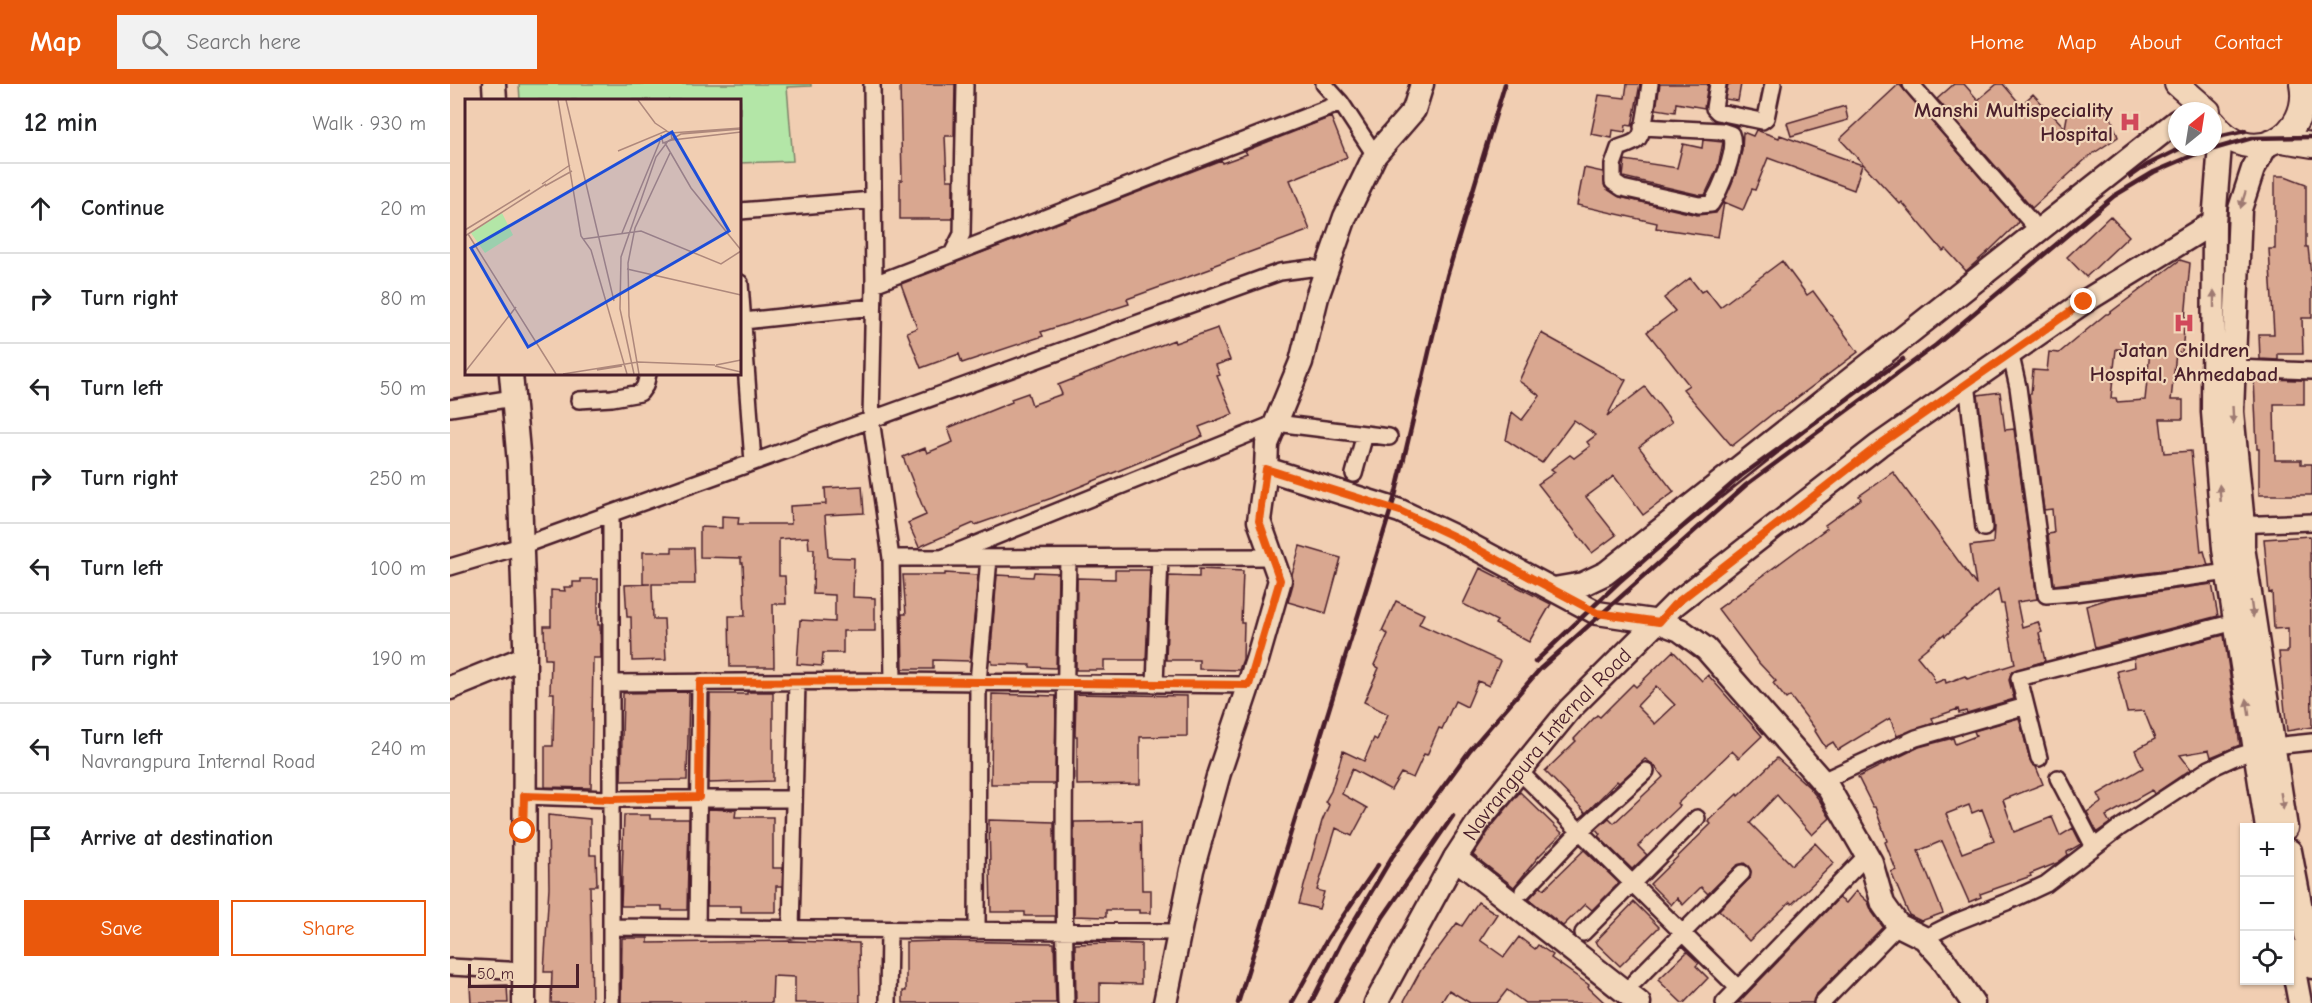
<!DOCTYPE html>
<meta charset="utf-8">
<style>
:root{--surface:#fff;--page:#f2f2f2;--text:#202124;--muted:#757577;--line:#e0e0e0;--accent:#ea580c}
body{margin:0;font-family:"Comic Neue",sans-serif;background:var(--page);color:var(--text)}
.controls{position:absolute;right:18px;bottom:18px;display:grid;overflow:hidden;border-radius:0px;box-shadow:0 2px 4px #0004}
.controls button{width:54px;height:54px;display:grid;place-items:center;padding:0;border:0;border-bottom:2px solid var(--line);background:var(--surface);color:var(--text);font:30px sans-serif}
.compass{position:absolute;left:1718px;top:18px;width:54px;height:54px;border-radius:50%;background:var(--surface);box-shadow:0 2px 4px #0004;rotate:30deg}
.scale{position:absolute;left:18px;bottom:15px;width:111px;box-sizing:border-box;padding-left:6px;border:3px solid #4a1f2b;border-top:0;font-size:16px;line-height:21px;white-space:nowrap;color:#4a1f2b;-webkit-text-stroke:4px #f2d6b9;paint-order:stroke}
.stop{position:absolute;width:18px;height:18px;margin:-14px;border:4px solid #ea580c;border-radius:50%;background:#fff}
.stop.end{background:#ea580c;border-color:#fff;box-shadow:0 2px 6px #0008}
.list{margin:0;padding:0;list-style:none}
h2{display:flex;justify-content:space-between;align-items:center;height:78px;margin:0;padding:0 24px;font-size:26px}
h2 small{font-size:20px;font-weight:400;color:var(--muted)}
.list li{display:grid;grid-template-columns:39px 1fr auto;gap:18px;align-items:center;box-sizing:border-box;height:90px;padding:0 24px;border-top:2px solid var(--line)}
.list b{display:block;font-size:22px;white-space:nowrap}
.list p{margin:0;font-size:20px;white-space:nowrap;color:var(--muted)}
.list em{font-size:20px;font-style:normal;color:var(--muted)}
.actions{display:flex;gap:12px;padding:18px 24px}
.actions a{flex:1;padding:14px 0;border:2px solid var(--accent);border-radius:0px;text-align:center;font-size:21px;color:var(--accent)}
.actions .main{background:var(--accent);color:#fff}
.icon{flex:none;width:33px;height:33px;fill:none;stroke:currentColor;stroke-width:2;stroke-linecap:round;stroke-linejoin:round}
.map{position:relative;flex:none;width:1862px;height:919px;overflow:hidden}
header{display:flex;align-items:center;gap:36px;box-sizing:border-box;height:84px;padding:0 30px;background:var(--accent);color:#fff}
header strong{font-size:28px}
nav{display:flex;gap:33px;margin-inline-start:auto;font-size:21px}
.search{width:420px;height:54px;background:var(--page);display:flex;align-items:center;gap:15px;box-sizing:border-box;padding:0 21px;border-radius:0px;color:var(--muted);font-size:22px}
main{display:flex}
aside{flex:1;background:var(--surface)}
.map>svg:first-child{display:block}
.green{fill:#b3e6a7;stroke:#7e8269;stroke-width:1.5}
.building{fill:#d9a790;stroke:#4a1f2b;stroke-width:1.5;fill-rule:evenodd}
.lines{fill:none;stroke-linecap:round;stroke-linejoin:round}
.street-casing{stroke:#4a1f2b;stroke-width:20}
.secondary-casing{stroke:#4a1f2b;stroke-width:27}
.primary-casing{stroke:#4a1f2b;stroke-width:28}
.street{stroke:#f2d6b9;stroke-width:15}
.secondary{stroke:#f2d6b9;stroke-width:22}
.primary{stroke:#f2d6b9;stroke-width:24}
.rail{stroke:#4a1f2b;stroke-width:4.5}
.oneway{fill:#9e7a72}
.route{stroke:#ea580c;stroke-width:8}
.labels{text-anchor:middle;stroke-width:4.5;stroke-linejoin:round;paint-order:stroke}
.poi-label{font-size:21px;font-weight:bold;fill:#4a1f2b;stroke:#f2d6b9;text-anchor:end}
.street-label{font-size:21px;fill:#4a1f2b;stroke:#f2d6b9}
.inset-road{fill:none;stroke:#ae887c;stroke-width:1.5}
.view{fill:#1d4ed8;fill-opacity:0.15;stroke:#1d4ed8;stroke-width:3}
.inset-edge{fill:none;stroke:#4a1f2b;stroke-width:3}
</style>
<header>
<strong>Map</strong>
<div class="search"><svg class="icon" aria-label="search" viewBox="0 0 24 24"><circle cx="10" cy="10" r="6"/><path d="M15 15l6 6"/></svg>Search here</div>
<nav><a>Home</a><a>Map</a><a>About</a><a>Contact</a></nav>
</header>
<main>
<aside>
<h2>12 min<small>Walk · 930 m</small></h2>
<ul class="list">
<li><svg class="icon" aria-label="ahead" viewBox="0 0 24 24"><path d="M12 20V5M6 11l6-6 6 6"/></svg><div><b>Continue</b></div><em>20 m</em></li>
<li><svg class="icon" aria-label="right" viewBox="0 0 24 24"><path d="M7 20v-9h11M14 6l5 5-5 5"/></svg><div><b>Turn right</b></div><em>80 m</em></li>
<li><svg class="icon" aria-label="left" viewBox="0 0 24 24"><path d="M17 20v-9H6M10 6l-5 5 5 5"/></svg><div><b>Turn left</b></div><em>50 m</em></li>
<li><svg class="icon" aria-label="right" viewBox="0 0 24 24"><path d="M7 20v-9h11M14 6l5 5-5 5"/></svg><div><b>Turn right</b></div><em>250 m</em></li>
<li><svg class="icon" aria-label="left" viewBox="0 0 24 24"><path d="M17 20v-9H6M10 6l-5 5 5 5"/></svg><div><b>Turn left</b></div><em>100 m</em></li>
<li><svg class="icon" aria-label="right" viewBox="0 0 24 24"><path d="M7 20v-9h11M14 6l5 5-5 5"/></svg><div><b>Turn right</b></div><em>190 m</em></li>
<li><svg class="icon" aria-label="left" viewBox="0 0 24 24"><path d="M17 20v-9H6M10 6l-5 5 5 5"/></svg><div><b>Turn left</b><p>Navrangpura Internal Road</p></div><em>240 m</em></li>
<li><svg class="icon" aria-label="arrive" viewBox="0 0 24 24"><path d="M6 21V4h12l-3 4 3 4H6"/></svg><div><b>Arrive at destination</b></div></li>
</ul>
<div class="actions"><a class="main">Save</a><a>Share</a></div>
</aside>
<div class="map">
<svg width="1862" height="919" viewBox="0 0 1862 919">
<rect width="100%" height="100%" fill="#f1ceb2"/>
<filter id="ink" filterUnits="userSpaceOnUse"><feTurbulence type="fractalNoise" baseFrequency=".0167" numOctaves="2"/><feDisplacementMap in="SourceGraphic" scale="12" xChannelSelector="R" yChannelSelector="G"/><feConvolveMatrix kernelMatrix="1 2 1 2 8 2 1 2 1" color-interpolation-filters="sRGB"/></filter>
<g filter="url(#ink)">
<path class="green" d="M69,0h292v2l-24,1 6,74 -53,2v-63h-220z"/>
<path class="building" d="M450,0h55l-1,52h-9l2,44h6v39h-53v-39h2z
M1177,0h13l-8,42 -6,-1 -1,7 -12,-2 -1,8 -21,-4 8,-39 26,3z
M1210,0h48l-4,24 -28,-5 -1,9 -19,-3z
M1278,0h13l-3,17 -13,-2z
M1449,0l119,137 -1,3 -26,25 -25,22 -20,-22 -3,2 -41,-49 -2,2 -60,-65z
M1504,0h10l14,16 19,-16h6l18,21 12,-11 32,34 4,-22 40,6 9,25 -30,20 -56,51 -95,-109z
M1395,22l3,14 -57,16 -4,-13z
M881,33l16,40 -57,23 20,50 -98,36 1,2 -86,31 2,5 -88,28 2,4 -81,27 -3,-9 -38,14 -14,-36 10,-4 -16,-44 320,-124 1,3 25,-9 -2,-3z
M1306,46l23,8 1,-3 82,30 -8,25 -86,-32 -13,32 -3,-1 -9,21 -19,-8 -6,35 -62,-9 1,-5 -80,-18 7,-37 19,4 2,15 15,10 77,18 19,-2 7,-11 13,-29 6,-22 1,-19 10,4z
M1253,56l20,2 -5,25 -13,28h-5l-77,-18 2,-17 52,8 6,-24 19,4z
M1825,92h10l21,8v63h2l4,37v34h-10l1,36h-25v6l-18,-1 -1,-25h15l-5,-85h6z
M1660,132l19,20 -43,41 -19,-20z
M1730,176l10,3 -8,90h-6l-5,47h12v19h-23l4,34 27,-2 10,101 3,-1 4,14 -154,20 -6,-51 6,-1 -2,-24 -8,1 -15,-116h2l2,-24 14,1 2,-19 10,1 47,-39h2zM1666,265l34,2 -5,49 -28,2 -1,-4h-5z
M1332,177l25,34 6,-4 45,61 -80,60 -2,-1 -44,35 -49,-57 6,-4 -42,-53 28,-21 -11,-13 26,-20 11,14 5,-3 14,18z
M768,244l12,32 -14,5 4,10 -3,1 16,38 -34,13 4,9 -151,62 -77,27 -1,-2 -55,24 -11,-24 18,-8 -23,-58 22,-9 2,5 26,-11 -5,-14 64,-26 -1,-3 17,-6 4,12 30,-11 -4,-9 116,-45 1,3z
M1091,249l85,47 -19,36 38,-29 27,35 -33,25 35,45 -31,23 -29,-39 -28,21 30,38 -24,18 -54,-69 17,-12 -4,-3 19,-14 4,3 16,-12 -3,-4 9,-7 -22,-15 -32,43 -36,-23 6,-28 10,8 18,-24 -21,-15z
M1804,295l50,1v24h-30l1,56h26v4h11v31h-53v-46h-2z
M1550,308l5,38 9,-1 23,170 -20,3 5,25 16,-5 4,10 -3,1 6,28 -33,10 -3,9 5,19 -47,14 -1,-2 -7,2 -1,-4 -26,9 2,5 -37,13 -7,-18 -52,32 -5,-8 -8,5 -10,-16 1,-1 -26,-34 -4,3 -13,-16 3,-2 -17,-18 -41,-54 109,-81 -2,-3 36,-26 -2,-3 34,-24 83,113 -6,-39 23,-3 1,-16 -16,-132zM1548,505l3,15h3l11,60 -48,15 -2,-3 -19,7 -1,-4 -10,4 -3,-9 -15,-18 27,-22 1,2z
M412,402l2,27 -39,2 3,42 26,1 -1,39 22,1v33h-32v22h-20l-1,13 -25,-2 3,-44 35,2v-27l-22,-1 1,-45h-5l-1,-12 -29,2v37h6l1,28h-13l1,63h-44l-1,-51h16l-2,-53h-2v-5l-41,-1v-30l22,1v-12l17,1 -1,7h53l-1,-18 36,-2 -1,-16z
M1860,452l2,191 -25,4 -8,-79h9v-24l-14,1 -2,-37 -3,1 -5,-54z
M850,462l41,12 -15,55 -38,-11 5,-18 -1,-10z
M222,464h22l1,36h-43l1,35h11l2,41 -34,1 -1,-44h-4l-2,-32 25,-1h-7v-32h29z
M1030,484l71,36 -22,38 -34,-18 2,-3 -34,-17z
M749,485l44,2 -2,52h3l-1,36 -4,11 -40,-1v-9h-33l3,-84 30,1z
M665,486h35l-4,90h-42v10h-28l1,-92 38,1z
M584,488l24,1 -2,95 -26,-1v-2l-38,-1v-3h-2l7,-86 36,2z
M495,489l33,2 -8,86 -37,-1v9h-30l-1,-55h4l-3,-39h42z
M131,495h17v46h2l1,33h-8l-2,130 -46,-1v-41h8l1,-53h-4l1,-34h-6l-1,-33h7v-36l14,1 -1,-4h9v-5h8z
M1762,500l6,32 -123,32 -9,-42 25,-8z
M946,517l28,13 -5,10 81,37 -11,25 -11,-5 -11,26 -12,-6 -13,28 -3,-1 -12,27 -3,-1 -11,24 -12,-5 -10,17 -39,-21 -10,25 25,14 -15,28 -16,-8 -19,62 7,2 -5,17 -20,-5 23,-83 7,-16 -4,-3 6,-11 12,-40 21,10 10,-23 3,2 11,-26 -24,-12 15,-34 -5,-3 14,-31 -6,-3z
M1774,551l16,110 -29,12 -2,-7 -29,5 11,14 -37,25 -2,-4 -46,26 4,7 -13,9 -10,-20 15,-10 -4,-8 45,-26 -8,-18 20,-11 -11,-28 -17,1 -10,-41 18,-4 -1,-9z
M1223,567l29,30 6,-6 54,61 -23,22 -7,-7 -54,52 2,3 -42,40 9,9 -15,14 -34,-33 2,-2 -4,-5 13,-11 5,5 49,-46 -9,-12 -9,-6 -26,24 -2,-2 -31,32 -41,-42 31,-30 -2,-2 23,-24 3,2 33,-33 3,3zM1206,602l19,19 -20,19 -18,-18z
M239,608l-2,88 -66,1 2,-88z
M297,608h26v89l-64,2 1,-89h37z
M542,610l64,2 -1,88h-64z
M626,610l111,2v40l-47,1v47l-63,1v-49h-2z
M1569,634l11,42 6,7 7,17 -40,16 11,32 38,-15 8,19 13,-8 8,16 -14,8 1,3 -11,8 -27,11 1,2 -51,18 1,3 -12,5 -27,-61 -24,10 25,62 -22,8 -12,-6 -18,-43 5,-2 -11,-28 2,-1 -12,-34h-2l-15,-30 61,-30 34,-9 2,6 21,-8 -2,-5zM1519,721l3,8 10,-4 12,32 -32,12 -16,-39z
M1327,674l32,29 11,14 10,17 -18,17 -35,-40 -27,28 42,42 23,-22 19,20 -42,41 -2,-2 -41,39 -30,-31 30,-31 2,-8 -3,-5 -4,-3 -8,3 -28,28 -7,-7 -18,18 -6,-7 -6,7 -21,-21 61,-60 -3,-3 29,-27 1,2z
M1070,708l42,41 -23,23 -25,31 -41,-32 19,-29z
M258,725l28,1 -1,7h38v51h10l-1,18h-6v26h-35v-6h-34z
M98,731l42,4v36h6l1,31h-7l2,117h-41l1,-31h-8l5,-85z
M174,731h26v4h39l-2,91h-25v-4h-41z
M539,736l65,2 1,94h-30v-4h-34z
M691,737l1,69h9v23h-12v-3h-33v7l-32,-1v-94z
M1134,766l35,33 -27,27 -7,-6 -22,22 -34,-27 12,-13 3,3z
M1406,807l12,11 4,10 11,15 -68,69 -2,7h-75l101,-105 7,5z
M1028,818l19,12 -17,26 24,17 15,-20 16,12 3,-4 15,10 -2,3 38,27 -1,2 17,16h-80l-18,-13 -10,13h-27l-21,-13 -8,13h-38l18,-33 15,-20h1l20,-27 5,3z
M1184,818l25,25 -39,39 -25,-24z
M172,854h26v5l143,-2 68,2 1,60h-65v-26l-22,-1 -1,27h-151z
M492,857l112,2 2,60h-153v-12h3v-49z
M659,859l32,1v40l-41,-1v20h-24l-1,-59z
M1237,868l12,11 -3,3 12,12 -24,25h-2l-24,-23z
M57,901l1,18h-37l-1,-17z"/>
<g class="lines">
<defs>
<path id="street" d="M422,0l2,200 -3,135 20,139 2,123 356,4
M874,0l17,19
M1268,0l-4,24 4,4 44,9 4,-3 7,-34
M1461,0l128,147
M1192,43l80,4 9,3c7,15 -11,57 -20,70l-12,1 -77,-17 -9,-6v-17l6,-17c5,-2 13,-4 18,-8 8,-6 11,-45 13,-56
M290,127l132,-11
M502,170l389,-151 34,52
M290,199l13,179
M424,200l78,-30 10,-20 3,-150
M294,237l129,-14
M1560,268l8,35 28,208 28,-2 154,-21
M1784,284l78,3
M1517,299l17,145
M129,316l33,-2 28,-5 5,-7 3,-12
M0,324l63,-10
M904,390l11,-40
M161,430v169l282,-2
M1784,441l78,-3
M441,474l381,-1
M492,474l334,-135 113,14
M0,483l71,-21 759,-274 31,-4 15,4
M705,600l5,-127
M1823,662l39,-4
M1589,674l-20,-80 216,-56
M1069,687l219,217
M1608,694l36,69
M1372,697l94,-43 110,-32
M74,712l87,3h183
M1073,807l57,-60 66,-60
M161,843l568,5
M247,844l3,-246
M341,846l6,-248
M527,847l1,-249 11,-124
M1133,849l114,-115
M1474,854l32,-16 53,-21 37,-17 73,-56 90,-59 26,-12 19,-6
M0,883l75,4
M1185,897l107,-108
M161,919v-320
M438,919l1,-73
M616,919c-4,-148 -1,-297 2,-445
M1274,919l143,-148
M1372,919l76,-78"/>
<g id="secondary">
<path d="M44,0l1,16"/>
<path d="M1771,48l-7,90 -1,190 11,137 43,279"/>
<path d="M1816,62l-13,23 -13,40 -8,203 11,112v23l43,281"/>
<path d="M61,290l8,89 6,180 -1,360"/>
<path d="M816,385l134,42 53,25 144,77 62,9 21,8 26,19 123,140 42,73 12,42 15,21 26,13 18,20 31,45"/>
<path d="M1104,505l29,-5 23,-11 571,-452"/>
<path d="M0,604l74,-30"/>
<path d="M1840,767l22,116"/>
<path d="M1005,774l184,145"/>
<path d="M1840,866l10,53"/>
<path d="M715,919l27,-133 27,-97 38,-113 23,-80 -21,-59 7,-52 1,-25 34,-82 16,-65 28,-80 30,-62 39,-45 8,-26"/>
<path id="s1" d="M926,919l79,-145 26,-40 89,-109 104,-104 205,-160 205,-143 130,-80"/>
</g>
<path id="primary" d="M1727,0l31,27
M1763,38c37,50 99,13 89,-38
M1831,56l31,5"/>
</defs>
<use href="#street" class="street-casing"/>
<use href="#secondary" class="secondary-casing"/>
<use href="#primary" class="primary-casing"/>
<use href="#street" class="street"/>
<use href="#secondary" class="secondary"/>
<use href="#primary" class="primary"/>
<path class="rail" d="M1763,54l32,-7
M1680,93l17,-12 36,-18
M1085,578l84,-80 122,-106 162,-117
M788,919l157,-507 52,-220 58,-192
M842,919l36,-65 50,-73
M861,919l30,-60 51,-86 78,-107 70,-81 206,-184 190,-140 178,-149 40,-24 42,-18 56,-16 60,-1
M885,919l48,-86 70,-101"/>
</g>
<defs><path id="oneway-solid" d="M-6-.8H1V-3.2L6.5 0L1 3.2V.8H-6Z" transform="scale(1.5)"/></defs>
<g class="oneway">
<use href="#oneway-solid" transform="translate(1793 116) rotate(107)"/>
<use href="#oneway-solid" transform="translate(1764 215) rotate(-90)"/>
<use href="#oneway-solid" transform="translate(1783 331) rotate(87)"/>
<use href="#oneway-solid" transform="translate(1770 409) rotate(-95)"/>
<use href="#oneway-solid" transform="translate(1802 525) rotate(82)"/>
<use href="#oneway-solid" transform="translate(1798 623) rotate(-98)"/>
<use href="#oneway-solid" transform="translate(1832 717) rotate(81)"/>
</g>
</g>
<g class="lines" filter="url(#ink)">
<path class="route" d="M73,747l1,-35 87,3 88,-2 1,-115 193,-1 356,4 31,-105 -21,-59 7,-52 134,42 53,25 144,77 62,9 15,-17 205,-160 205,-143"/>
</g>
<defs>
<symbol id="hospital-bare" viewBox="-9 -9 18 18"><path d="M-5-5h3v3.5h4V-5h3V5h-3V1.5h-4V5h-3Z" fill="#d1495b" stroke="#f2d6b9" stroke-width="2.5" paint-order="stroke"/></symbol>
</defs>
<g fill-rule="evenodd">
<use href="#hospital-bare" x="1665" y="23" width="30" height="30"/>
<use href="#hospital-bare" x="1719" y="224" width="30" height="30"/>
</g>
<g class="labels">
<g class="poi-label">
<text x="1663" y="33">Manshi Multispeciality<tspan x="1663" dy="24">Hospital</tspan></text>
<text x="1734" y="273" text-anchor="middle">Jatan Children<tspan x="1734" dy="24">Hospital, Ahmedabad</tspan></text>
</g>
<g class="street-label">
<text dy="7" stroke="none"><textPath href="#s1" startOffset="312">Navrangpura Internal Road</textPath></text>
</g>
</g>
<g transform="translate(15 15)">
<rect width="276" height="276" fill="#f1ceb2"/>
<path d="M37,114l11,22 -28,18 -14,-20z" fill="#b3e6a7"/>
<path class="inset-road" d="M93,1l23,136 10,14 36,124M101,1l48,201M173,1l17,23 12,8M206,34l70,-5M207,41l69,-8M200,44l26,45 50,62M153,52l48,-20 5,2 1,7 -9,3 -2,-8M77,85l28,-19M80,87l27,-15M0,131l65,-40M157,134l38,-92M3,135l88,140M0,137l81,-52M118,140l58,-8 80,33 20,-13M162,170l114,26M251,266l25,-5M250,267l26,6M132,271l25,-4M0,273l51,-65M98,275l75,-12 77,3M169,275l-14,-65 1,-52 35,-100 12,-16 13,-7 60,-5M174,275l-10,-58 -1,-53 7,-35 35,-75"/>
<path class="view" d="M207,33l57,99 -201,116 -57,-99z"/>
<rect width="276" height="276" class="inset-edge"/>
</g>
</svg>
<div class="controls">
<button>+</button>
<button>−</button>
<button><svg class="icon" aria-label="locate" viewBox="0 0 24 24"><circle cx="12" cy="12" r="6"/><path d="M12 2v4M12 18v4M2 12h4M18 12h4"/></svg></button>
</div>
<svg class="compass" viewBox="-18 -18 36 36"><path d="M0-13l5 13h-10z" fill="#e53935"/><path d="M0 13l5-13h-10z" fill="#757577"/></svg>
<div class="scale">50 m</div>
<div class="stop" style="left:73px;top:747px"></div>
<div class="stop end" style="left:1634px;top:218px"></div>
</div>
</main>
